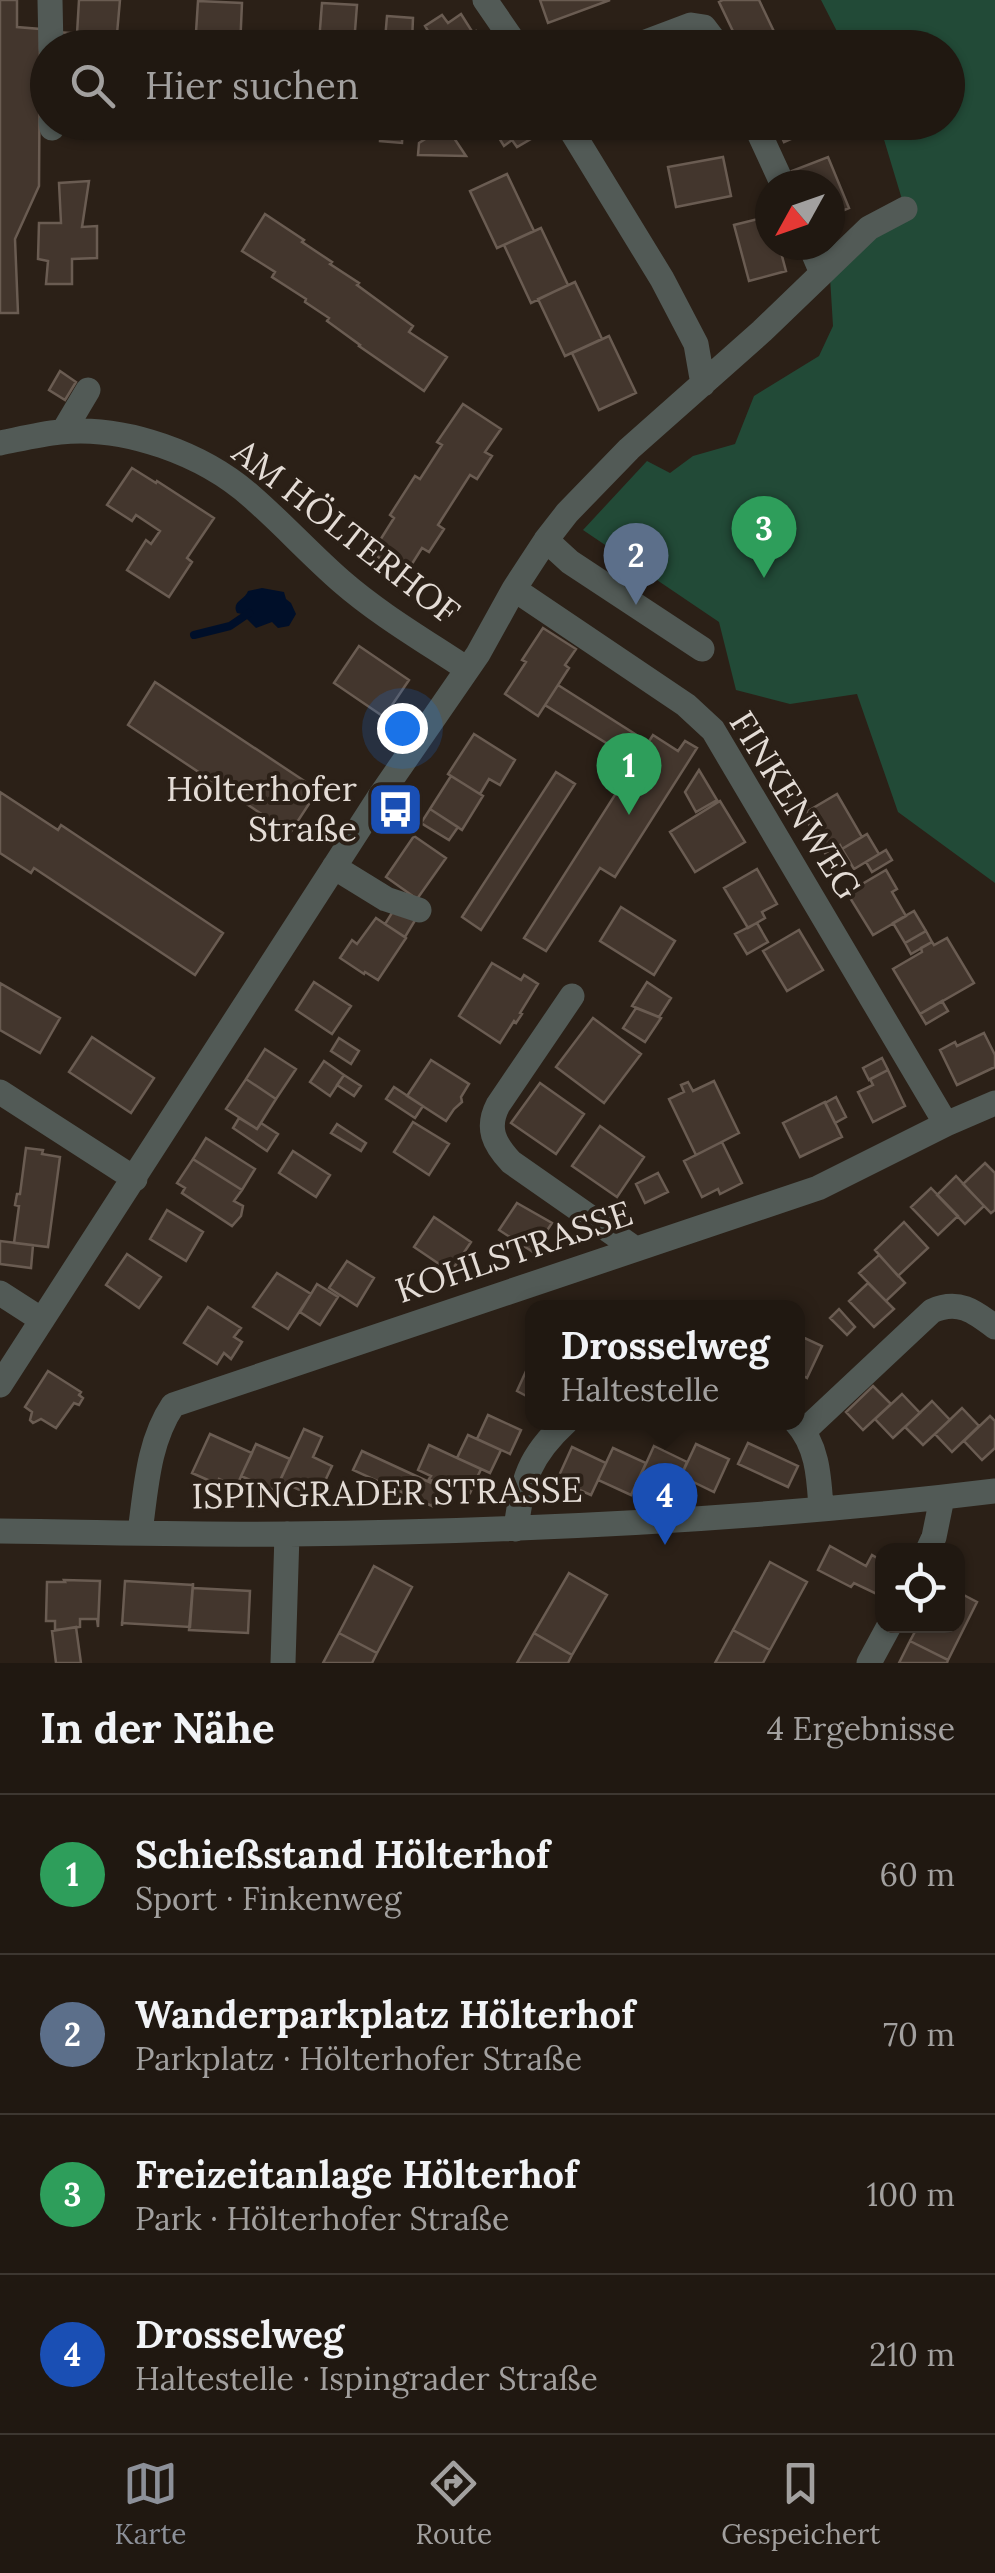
<!DOCTYPE html>
<html lang="de">
<meta charset="utf-8">
<style>
:root{--surface:#201811;--page:#2d251f;--text:#f1f3f6;--muted:#a2a09f;--line:#3d3731;--accent:#8c9099}
body{margin:0;font-family:Lora,serif;background:var(--page);color:var(--text)}
.controls{position:absolute;right:30px;bottom:30px;display:grid;overflow:hidden;border-radius:20px;box-shadow:0 2px 8px #0004}
.controls button{width:90px;height:90px;display:grid;place-items:center;padding:0;border:0;border-bottom:2px solid var(--line);background:var(--surface);color:var(--text);font:50px sans-serif}
.compass{position:absolute;left:755px;top:170px;width:90px;height:90px;border-radius:50%;background:var(--surface);box-shadow:0 2px 8px #0004;rotate:230deg}
.you{position:absolute;left:402px;top:728px;width:35px;height:35px;margin:-25px;border:8px solid #fff;border-radius:50%;background:#1a73e8;box-shadow:0 0 0 15px #1a73e833}
.badge{display:grid;place-items:center;width:65px;height:65px;border-radius:50%;background:var(--accent);color:#fff;font-size:32px;font-weight:700}
.pin{position:absolute;translate:-50% -82px;filter:drop-shadow(0 2px 5px #0008)}
.pin::after{content:'';position:absolute;top:52px;width:35px;height:30px;background:inherit;clip-path:polygon(0 0,100% 0,50% 100%)}
.popup{position:absolute;left:525px;top:1300px;width:280px;height:130px;box-sizing:border-box;display:grid;place-content:center;border-radius:20px;background:var(--surface);filter:drop-shadow(0 2px 8px #0005);font-size:32px;white-space:nowrap;color:var(--muted)}
.popup b{font-size:38px;color:var(--text)}
.popup::after{content:'';position:absolute;left:50%;top:100%;margin-left:-20px;border:20px solid transparent;border-top-color:var(--surface)}
.list{margin:0;padding:0;list-style:none}
h2{display:flex;justify-content:space-between;align-items:center;height:130px;margin:0;padding:0 40px;font-size:42px}
h2 small{font-size:32px;font-weight:400;color:var(--muted)}
.list li{display:grid;grid-template-columns:65px 1fr auto;gap:30px;align-items:center;box-sizing:border-box;height:160px;padding:0 40px;border-top:2px solid var(--line)}
.list b{display:block;font-size:38px;white-space:nowrap}
.list p{margin:0;font-size:32px;white-space:nowrap;color:var(--muted)}
.list em{font-size:32px;font-style:normal;color:var(--muted)}
.icon{flex:none;width:55px;height:55px;fill:none;stroke:currentColor;stroke-width:2;stroke-linecap:round;stroke-linejoin:round}
.map{position:relative;flex:none;width:995px;height:1663px;overflow:hidden}
.search{position:absolute;background:var(--surface);box-shadow:0 2px 8px #0004;left:30px;right:30px;top:30px;height:110px;display:flex;align-items:center;gap:25px;box-sizing:border-box;padding:0 35px;border-radius:55px;color:var(--muted);font-size:38px}
.sheet{height:770px;background:var(--surface)}
nav{display:flex;justify-content:space-around;align-items:center;box-sizing:border-box;height:140px;border-top:2px solid var(--line);background:var(--surface);font-size:28px;color:var(--muted)}
nav a{display:grid;justify-items:center;gap:5px}
nav .on{color:var(--accent)}
.map>svg:first-child{display:block}
.green{fill:#224a37}
.water{fill:#000f29}
.lines{fill:none;stroke-linecap:round;stroke-linejoin:round}
.stream{stroke:#000f29;stroke-width:8}
.building{fill:#43362d;stroke:#6a5c52;stroke-width:2.5}
.minor{stroke:#525a56;stroke-width:25}
.labels{text-anchor:middle;stroke-width:8;stroke-linejoin:round;paint-order:stroke}
.street-label{font-size:35px;fill:#e4dcd6;stroke:#2b2017}
.poi-label{font-size:35px;fill:#e4dcd6;stroke:#2b2017;text-anchor:end}
</style>
<div class="map">
<svg width="995" height="1663" viewBox="0 0 995 1663">
<rect width="100%" height="100%" fill="#2b2017"/>
<path class="green" d="M821,0h174v883l-97,-71 -41,-118 -67,10 -54,-14 -17,-68 -136,-92 64,-69 23,12 23,-17 42,-12 19,-48 65,-40 14,-30 -3,-49 74,-71 -25,-83 69,-1v-74l-103,-1z"/>
<path class="water" d="M262,588l22,4 2,7 5,4 5,11 -7,12 -11,2 -6,-6 -16,6 -14,-14 -5,-1c-6,-12 8,-13 11,-22z"/>
<g class="lines">
<path class="stream" d="M194,635l36,-9 19,-13"/>
</g>
<path class="building" d="M0,0h17v27l23,2 -1,157 -24,53 3,74h-18z
M79,0h41l-4,45 -17,-1v-9l-22,-1z
M540,0h70l-62,23z
M723,0h36l19,40 -16,8h-21l-22,-46z
M198,1l44,2 -2,45h-45z
M322,3l35,2 -3,39 -35,-2z
M461,14l12,19 3,-2 9,13 -3,4h-44l-13,-22 17,-11 6,8z
M387,16l26,2 -1,24 -27,-2z
M56,32l43,3 1,13h-44z
M191,122h98l-1,16 -97,-5z
M381,122h22l-1,21 -22,-2z
M489,122h39l8,14 -19,11 -5,-7 -8,6z
M775,122h41l2,5 -34,15z
M446,126l20,30 -48,-1 1,-12z
M723,157l8,39 -55,11 -8,-40z
M828,157l21,51 -19,8v-31h-32l-6,-14z
M507,174l27,57 -37,17 -27,-57z
M89,181l-7,46 15,-1v32l-25,1v25h-26l2,-23 -10,-2 1,-36h22l-2,-40z
M265,214l39,26 -2,2 30,20 -2,2 29,19 -2,2 56,41 -4,6 38,25 -23,34 -65,-45 1,-1 -33,-24 2,-3 -24,-16 1,-3 -34,-22 3,-5 -33,-21z
M770,216v29h9l7,26 -37,10 -15,-56z
M541,228l27,57 -37,18 -27,-58z
M575,282l27,57 -37,17 -27,-57z
M609,336l27,57 -37,17 -27,-57z
M60,371l16,11 -11,18 -16,-10z
M463,404l38,25 -16,23 7,4 -15,23 -7,-4 -32,50 6,4 -15,23 -7,-4 -17,27 -33,-22 22,-35 -4,-3 25,-39 5,3 22,-34 -5,-3z
M132,468l24,15 1,-2 57,37 -27,40 5,4 -23,35 -42,-27 19,-30 5,4 9,-13 -24,-16 -4,6 -25,-16z
M543,628l33,21 -11,16 4,3 -31,48 -33,-22 21,-32 -4,-2z
M359,646l50,34 -25,37 -50,-34z
M155,682l163,108 -28,43 -162,-108z
M558,685l91,58 -12,19 -92,-57z
M474,734l41,26 -15,25 -11,-6 -9,15 -32,-20z
M653,735l25,16 7,-10 12,7 -82,129 -15,-9 -54,83 -22,-13z
M699,770l18,30 -21,12 -11,-20z
M556,772l19,12 -94,146 -19,-13z
M451,776l32,20 -21,34 -32,-21z
M0,792l58,38 3,-5 162,108 -28,42 -161,-107 -3,5 -31,-20z
M837,794l25,43 -20,12 -2,-4 -15,8 -22,-39z
M720,801l25,41 -50,30 -25,-40z
M430,809l28,18 -9,13 -28,-17z
M867,834l12,20 -25,15 -12,-20z
M414,836l32,22 -29,41 -31,-22z
M886,850l6,10 -20,12 -6,-10z
M757,869l20,35 -15,8 3,6 -17,10 -24,-40z
M886,870l11,19 -5,3 14,24 -33,19 -26,-42z
M621,907l54,34 -21,34 -54,-34z
M395,908l22,9 -12,20 -20,-13z
M914,911l12,20 -21,12 -12,-20z
M376,918l30,20 -28,42 -13,-8 -1,2 -24,-16 12,-18 5,4z
M757,923l11,19 -21,12 -12,-20z
M799,930l24,40 -36,21 -24,-40z
M926,931l6,11 -21,12 -6,-11z
M947,938l27,45 -54,31 -27,-45 29,-17 -1,-4 11,-6 2,3z
M492,963l29,17 3,-5 14,9 -18,29 2,1 -6,9 -2,-2 -14,22 -41,-27z
M314,982l37,24 -19,28 -36,-24z
M647,982l24,16 -12,19 -27,-11z
M0,983l60,35 -20,35 -40,-23z
M942,1001l6,10 -22,13 -6,-10z
M636,1008l25,10 -16,24 -22,-14z
M593,1018l48,36 -37,49 -48,-36z
M984,1033l11,22v12l-38,18 -17,-35 15,-8 2,4z
M92,1037l62,41 -23,35 -62,-41z
M339,1038l20,13 -8,13 -20,-13z
M265,1049l31,20 -20,30 -30,-20z
M882,1058l6,12 -19,10 -6,-12z
M431,1060l38,24 -8,13 1,5 -8,7 -8,12 -39,-25z
M324,1061l20,14 -14,21 -20,-14z
M888,1070l17,36 -32,16 -15,-30 15,-7 -3,-6z
M344,1075l17,11 -7,10 -17,-11z
M246,1079l30,20 -19,30 -31,-20z
M714,1081l25,52 -43,22 -27,-56 15,-7 -3,-7 7,-3 5,9z
M540,1083l44,31 -28,40 -45,-31z
M394,1087l29,19 -8,12 -29,-19z
M836,1097l10,20 -11,6 -10,-20z
M825,1102l17,35 -42,20 -17,-34z
M239,1118l18,11 4,-6 17,11 -11,17 -34,-23z
M413,1122l36,22 -20,31 -35,-23z
M337,1124l29,19 -5,8 -30,-18z
M600,1126l44,31 -27,40 -45,-31z
M206,1138l49,31 -13,21 -49,-31z
M722,1142l20,41 -22,11 -2,-5 -16,8 -18,-36z
M26,1148l17,2 -1,4 18,3 -12,90 -34,-4 5,-37 -4,-1 2,-11h3z
M293,1151l37,24 -14,22 -37,-24z
M193,1159l49,31 -8,11 9,5 -2,10 -9,10 -50,-33 3,-5 -8,-5z
M985,1163l10,10v37l-4,3 -28,-29z
M658,1173l10,19 -23,11 -9,-19z
M956,1176l28,30 -19,18 -28,-29z
M931,1188l27,28 -20,19 -27,-28z
M517,1203l35,20 -19,29 -34,-22z
M167,1210l36,22 -17,29 -36,-22z
M434,1217l37,25 -20,30 -37,-25z
M904,1222l24,26 -30,28 -23,-26z
M0,1241l33,4 -2,23 -31,-4z
M127,1254l34,23 -22,31 -33,-23z
M879,1255l26,28 -19,18 -27,-28z
M347,1261l27,17 -17,28 -28,-18z
M277,1273l34,21 -23,35 -35,-22z
M868,1283l26,26 -20,18 -25,-26z
M317,1284l21,13 -18,28 -20,-13z
M208,1307l33,21 -7,9 8,5 -11,17 -7,-6 -7,11 -33,-21z
M839,1309l16,18 -8,8 -17,-17z
M798,1335l24,11 -15,32 -9,-5z
M532,1358v41l-15,-8z
M48,1371l33,21 -2,3 4,3 -4,7 -5,-2 -18,25 -15,-9 -8,4 -3,-3 2,-8 -7,-5z
M873,1386l18,18 -28,26 -17,-18z
M902,1394l18,19 -27,25 -18,-19z
M932,1401l18,19 -27,25 -18,-18z
M962,1408l17,18 -27,26 -17,-18z
M488,1415l33,15 -11,24 -33,-15z
M990,1416l5,5v27l-13,12 -18,-19z
M304,1429l18,8 -9,20 19,9 -15,32 -37,-17z
M210,1434l42,19 -16,34 -17,-8 -2,5 -25,-11z
M468,1435l33,15 -11,23 -33,-15z
M748,1443l50,23 -10,21 -50,-23z
M256,1444l34,15 -15,32 -34,-15z
M696,1444l33,15 -15,33 -33,-16z
M429,1445l52,24 -11,24 -31,-14 -2,4 -8,-4 2,-3 -13,-6z
M654,1446l33,16 -14,32 -34,-15z
M572,1447l34,16 -15,32 -34,-15z
M613,1448l33,15 -15,32 -33,-15z
M362,1451l78,36 -8,19 -79,-36z
M830,1546l36,20 6,-11 10,6 -1,35 -27,-13 -3,4 -33,-17z
M770,1562l37,20 -37,68 -37,-20z
M374,1566l38,21 -35,66 -38,-20z
M569,1573l38,22 -35,60 -38,-22z
M64,1580l36,1 -2,46 -1,-8h-17v8l-25,3v-9h-9l1,-39h18z
M125,1581l68,4 -3,42 -68,-4v3z
M193,1583v5l57,3 -2,42 -59,-3z
M958,1592l19,10 -29,58 -38,-19 8,-15h40z
M76,1627l5,36h-25l-4,-32z
M733,1630l37,20 -7,13h-48z
M339,1633l38,20 -5,10h-49z
M534,1633l38,22 -4,8h-51z
M910,1641l38,19 -1,3h-48z"/>
<g class="lines">
<path class="minor" d="M50,0l1,48
M485,0l33,48
M630,48l61,-23 13,2 16,21
M51,122l1,6
M566,122l96,157 34,65 7,40
M754,122l29,63
M810,245l12,28
M63,432l25,-42
M0,443c20,-4 40,-9 60,-11 65,-7 144,22 192,65 31,27 58,57 89,84 39,34 84,60 126,88
M546,540l24,22 132,87
M514,589l172,116 27,25 233,394
M334,867l52,32 33,11
M572,996l-74,109c-12,23 -4,39 13,57l123,86
M0,1092l135,87
M0,1293l42,27
M0,1385l380,-589 98,-142 36,-65 32,-49 21,-27 62,-64 133,-118 107,-103 36,-19
M796,1422c22,24 23,56 25,86
M804,1431l128,-120c26,-12 42,0 63,16
M516,1529c6,-49 13,-73 50,-107
M0,1531c96,1 193,4 289,3 235,-3 472,-14 706,-43
M140,1532c6,-43 8,-90 33,-127l645,-217 128,-64 49,-21
M928,1550l6,-13 8,-39
M283,1663l4,-129
M869,1663l20,-37"/>
</g>
<defs>
<symbol id="bus-square" viewBox="-11 -11 22 22"><rect x="-9" y="-9" width="18" height="18" rx="4" fill="#1a4fb4" stroke="#2b2017"/><path d="M-5-6H5V4H4V6H2V4H-2V6H-4V4H-5ZM-3.5-4V0h7V-4ZM-3.5 1.2v1.5H-2V1.2ZM2 1.2v1.5H3.5V1.2Z" fill="#fff"/></symbol>
</defs>
<g fill-rule="evenodd">
<use href="#bus-square" x="364" y="778" width="63" height="63"/>
</g>
<g class="labels">
<g class="street-label">
<text transform="translate(346 532) rotate(38)" y="12">AM HÖLTERHOF</text>
<text transform="translate(795 805) rotate(58)" y="12">FINKENWEG</text>
<text transform="translate(514 1252) rotate(-19)" y="12">KOHLSTRASSE</text>
<text transform="translate(387 1493) rotate(-1)" y="12">ISPINGRADER STRASSE</text>
</g>
<g class="poi-label">
<text x="357" y="801">Hölterhofer<tspan x="357" dy="40">Straße</tspan></text>
</g>
</g>
</svg>
<div class="controls">
<button><svg class="icon" aria-label="locate" viewBox="0 0 24 24"><circle cx="12" cy="12" r="6"/><path d="M12 2v4M12 18v4M2 12h4M18 12h4"/></svg></button>
</div>
<svg class="compass" viewBox="-18 -18 36 36"><path d="M0-13l5 13h-10z" fill="#e53935"/><path d="M0 13l5-13h-10z" fill="#a2a09f"/></svg>
<div class="you"></div>
<div class="pin badge" style="left:629px;top:815px;background:#2e9e5b">1</div>
<div class="pin badge" style="left:636px;top:605px;background:#5c6f8a">2</div>
<div class="pin badge" style="left:764px;top:578px;background:#2e9e5b">3</div>
<div class="pin badge" style="left:665px;top:1545px;background:#1a4fb4">4</div>
<div class="popup"><b>Drosselweg</b>Haltestelle</div>
<div class="search"><svg class="icon" aria-label="search" viewBox="0 0 24 24"><circle cx="10" cy="10" r="6"/><path d="M15 15l6 6"/></svg>Hier suchen</div>
</div>
<section class="sheet">
<h2>In der Nähe<small>4 Ergebnisse</small></h2>
<ul class="list">
<li><span class="badge" style="background:#2e9e5b">1</span><div><b>Schießstand Hölterhof</b><p>Sport · Finkenweg</p></div><em>60 m</em></li>
<li><span class="badge" style="background:#5c6f8a">2</span><div><b>Wanderparkplatz Hölterhof</b><p>Parkplatz · Hölterhofer Straße</p></div><em>70 m</em></li>
<li><span class="badge" style="background:#2e9e5b">3</span><div><b>Freizeitanlage Hölterhof</b><p>Park · Hölterhofer Straße</p></div><em>100 m</em></li>
<li><span class="badge" style="background:#1a4fb4">4</span><div><b>Drosselweg</b><p>Haltestelle · Ispingrader Straße</p></div><em>210 m</em></li>
</ul>
</section>
<nav>
<a class="on"><svg class="icon" aria-label="map" viewBox="0 0 24 24"><path d="M3 6l6-2 6 2 6-2v14l-6 2-6-2-6 2zM9 4v14M15 6v14"/></svg>Karte</a>
<a><svg class="icon" aria-label="directions" viewBox="0 0 24 24"><path d="M12 3l9 9-9 9-9-9zM9 14v-3h6M13 9l2 2-2 2"/></svg>Route</a>
<a><svg class="icon" aria-label="saved" viewBox="0 0 24 24"><path d="M7 4h10v16l-5-4-5 4z"/></svg>Gespeichert</a>
</nav>
